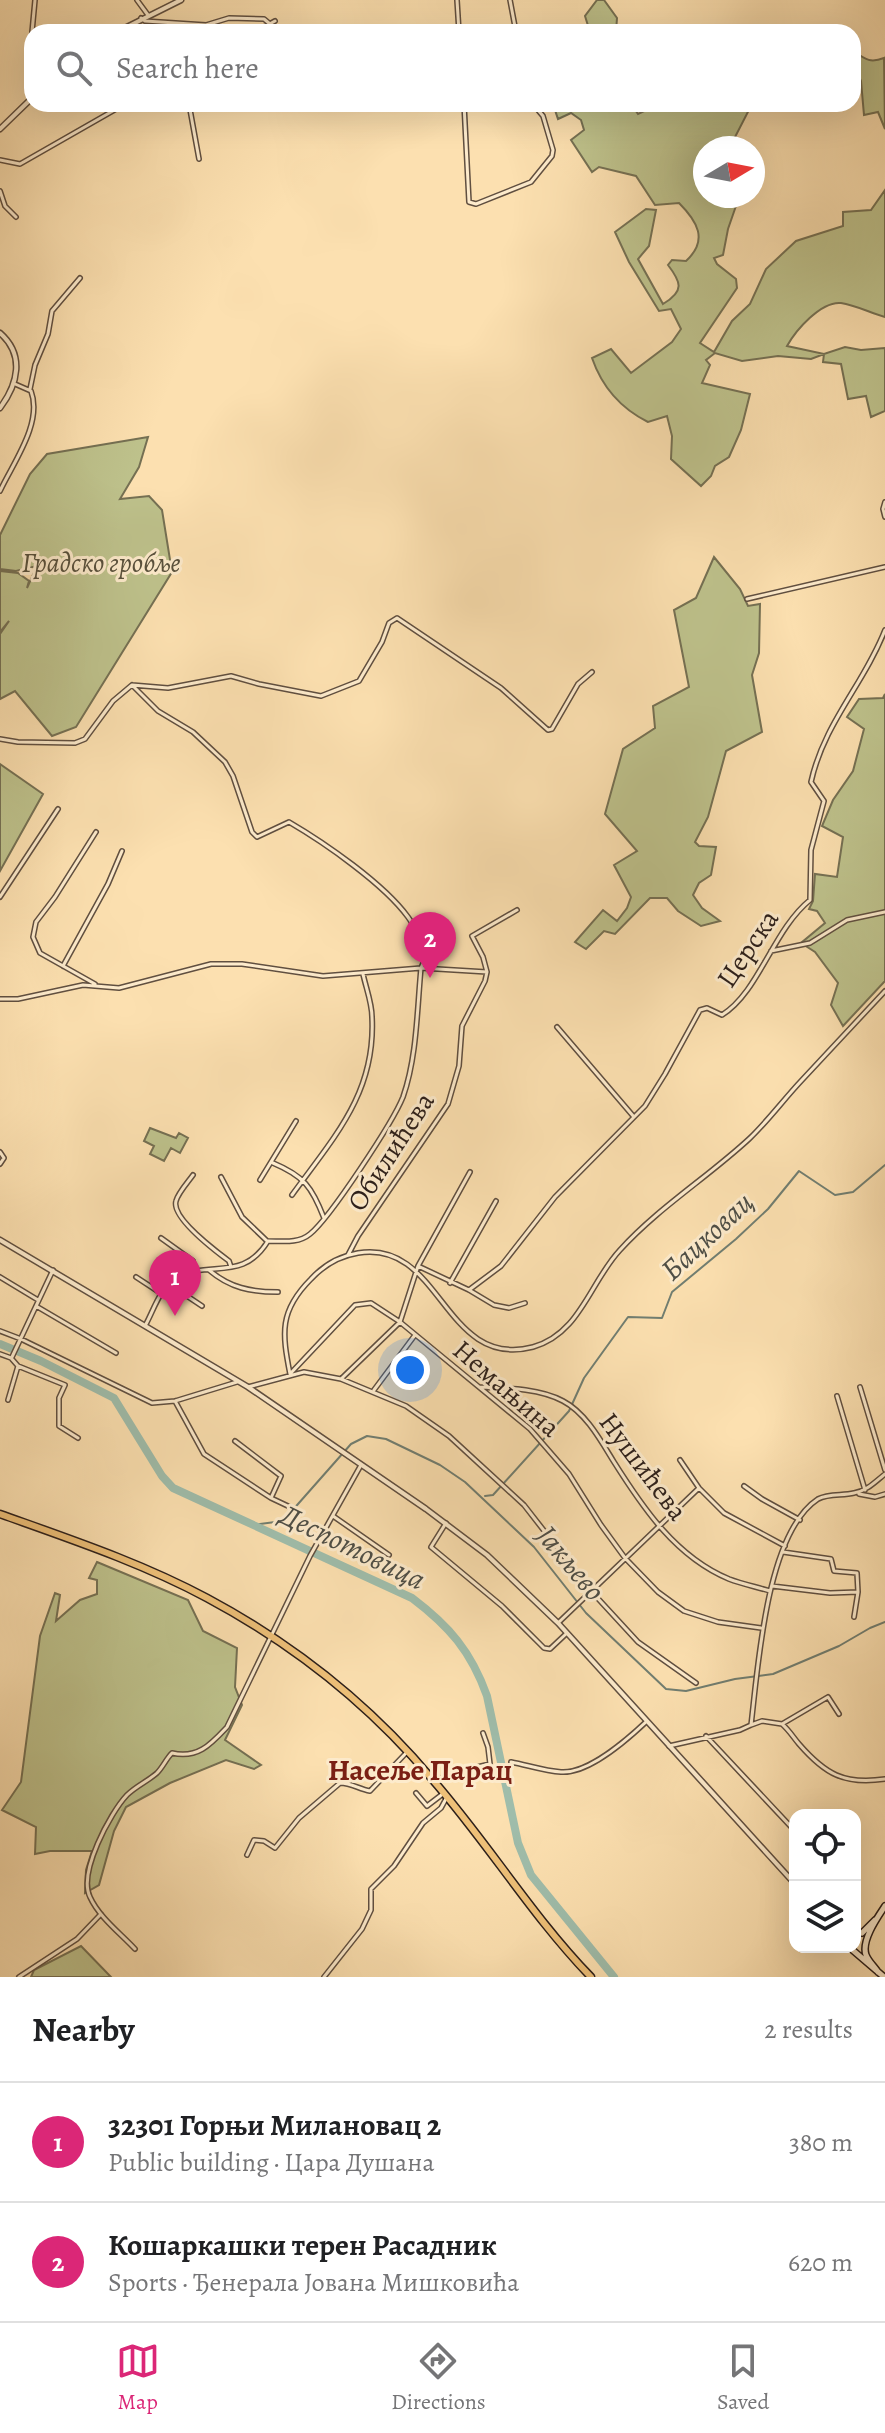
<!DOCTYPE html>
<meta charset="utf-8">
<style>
:root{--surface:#fff;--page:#f2f2f2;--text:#202124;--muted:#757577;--line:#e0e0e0;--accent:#db2777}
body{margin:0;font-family:Alegreya,serif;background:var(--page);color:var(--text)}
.controls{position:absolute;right:24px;bottom:24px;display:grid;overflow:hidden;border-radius:16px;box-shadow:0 8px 32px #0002}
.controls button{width:72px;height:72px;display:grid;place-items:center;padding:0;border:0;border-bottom:2px solid var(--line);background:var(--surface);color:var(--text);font:40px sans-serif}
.compass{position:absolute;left:693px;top:136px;width:72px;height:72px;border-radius:50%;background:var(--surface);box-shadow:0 8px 32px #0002;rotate:80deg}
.you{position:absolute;left:410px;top:1370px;width:28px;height:28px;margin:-20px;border:6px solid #fff;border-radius:50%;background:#1a73e8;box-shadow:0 0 0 12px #1a73e833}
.badge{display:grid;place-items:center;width:52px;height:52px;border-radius:50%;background:var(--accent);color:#fff;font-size:26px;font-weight:700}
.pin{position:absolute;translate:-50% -66px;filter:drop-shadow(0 2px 4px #0008)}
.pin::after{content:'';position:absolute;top:42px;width:28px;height:24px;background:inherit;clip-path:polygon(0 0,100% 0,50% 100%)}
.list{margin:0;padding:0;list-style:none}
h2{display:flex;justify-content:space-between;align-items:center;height:104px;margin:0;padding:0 32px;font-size:34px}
h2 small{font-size:26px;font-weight:400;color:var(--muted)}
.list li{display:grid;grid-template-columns:52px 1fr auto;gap:24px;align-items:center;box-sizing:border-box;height:120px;padding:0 32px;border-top:2px solid var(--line)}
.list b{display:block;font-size:30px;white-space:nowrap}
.list p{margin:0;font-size:26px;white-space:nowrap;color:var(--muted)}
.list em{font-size:26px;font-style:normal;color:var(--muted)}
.icon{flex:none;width:44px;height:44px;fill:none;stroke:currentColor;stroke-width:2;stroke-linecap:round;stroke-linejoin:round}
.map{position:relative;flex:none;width:885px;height:1977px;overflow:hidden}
.search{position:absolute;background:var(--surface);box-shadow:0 8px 32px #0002;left:24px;right:24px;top:24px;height:88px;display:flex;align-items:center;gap:20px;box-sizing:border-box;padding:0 28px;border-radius:24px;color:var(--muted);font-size:30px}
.sheet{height:344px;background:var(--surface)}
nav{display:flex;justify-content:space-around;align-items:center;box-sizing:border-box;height:112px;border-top:2px solid var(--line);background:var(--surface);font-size:22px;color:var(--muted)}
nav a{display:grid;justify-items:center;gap:4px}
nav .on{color:var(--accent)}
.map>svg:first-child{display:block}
.green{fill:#bec28c;stroke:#757053;stroke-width:2}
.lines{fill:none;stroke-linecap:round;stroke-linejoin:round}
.stream{stroke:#717e71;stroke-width:2}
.river{stroke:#9fbdab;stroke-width:8}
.minor-casing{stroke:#604f40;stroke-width:6}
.tertiary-casing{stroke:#604f40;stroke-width:7}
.secondary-casing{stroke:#2c1f1a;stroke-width:8}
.primary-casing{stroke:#2c1f1a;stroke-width:9}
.minor{stroke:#fdebcc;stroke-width:3}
.tertiary{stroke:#fdebcc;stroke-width:4}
.secondary{stroke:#fdebcc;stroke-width:5}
.primary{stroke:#eec078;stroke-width:6}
.labels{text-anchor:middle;stroke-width:6;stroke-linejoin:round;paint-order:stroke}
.park-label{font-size:28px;font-style:italic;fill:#58503c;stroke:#fdebcc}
.street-label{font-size:28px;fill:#2c1f1a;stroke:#fdebcc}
.water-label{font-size:30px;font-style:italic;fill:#4e4e46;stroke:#fdebcc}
.neighbourhood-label{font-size:30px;font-weight:bold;fill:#7a1f14;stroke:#fdebcc}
</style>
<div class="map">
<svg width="885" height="1977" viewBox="0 0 885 1977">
<rect width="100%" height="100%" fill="#fce0b0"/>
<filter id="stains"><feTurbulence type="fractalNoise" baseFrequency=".0025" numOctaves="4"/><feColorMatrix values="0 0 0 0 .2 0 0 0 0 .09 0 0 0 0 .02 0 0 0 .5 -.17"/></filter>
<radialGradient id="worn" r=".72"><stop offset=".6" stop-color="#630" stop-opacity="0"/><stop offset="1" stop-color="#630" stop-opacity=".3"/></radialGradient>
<path class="green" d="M597,0h7l13,18 -1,14h-26l-5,-16z
M855,52c11,8 16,11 29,6l1,71 -7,-17 -14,3 -3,-34 -8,-18z
M553,104h78l7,10 21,-10h93l-18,35 -1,9h-28v48h22l10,7 -9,26 -5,26 -9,3 3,6 19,15 1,9 -37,55 14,9 18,-31 18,-17 16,-35 30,-28 47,-15v-14l28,-2 14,-20v127c-14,-4 -30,-12 -44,-14 -20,-2 -45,27 -54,43l37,8 21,-7 16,3 24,-2v63l-14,6 -5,-21 -18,3 -7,-35 -18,-2 1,-8 -13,5 -33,-3 -36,5 -27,-8 -9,7 4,5 -8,18 48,11 -9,36 -12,27 -14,9 -4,10 -10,10 -30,-27 1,-23 -5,-20 -19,6c-28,-14 -46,-35 -56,-64l19,-9 20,24 41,-31 9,-13 -10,-20 -12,2 -30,-49 -14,-30 31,-23 10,1 -7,36 -11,13 25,45c22,-13 18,-22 5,-39l4,-5 14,1c23,-21 11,-40 -7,-58l-24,2 -19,-29 -37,-9 -7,5 -21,-32 13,-10 -3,-10 -10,-7 -13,6z
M148,437l-9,30 -19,32 29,-3 13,14 10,62 -96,155 -24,9 -37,-45 -15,8v-65l9,-13 -9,11v-61l18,2 11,8 -2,7 10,-22 -21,5 -16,-2v-34l30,-61 17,-20z
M714,557l26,32 8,17 12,-2 -1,49 -7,22 10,57 -36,19 -18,66 -13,25 4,4 17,1 -5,28 -12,8 -6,12 9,13 18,13 -19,5 -23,-15 -11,-13h-17l-35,36 -11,-3 -18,18 -11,-7 28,-32 14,11 10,-13 4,-11 -17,-32 23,-14 -32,-37 18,-65 32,-21 -2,-22 36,-19 -15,-77 22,-12z
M885,694v287l-42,45 -12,-21 7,-22 -23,-31 -14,-9 24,-20 -8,-12 -8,-2 4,-8 2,-27 22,3 6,-40 -21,-11 11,-26 20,-29 11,-42 -17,-12 12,-18 24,-1z
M0,764l43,30 -43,77z
M150,1128l26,10 3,-5 9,5 -8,15 -9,-5 -7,13 -14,-7 4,-8 -10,-5z
M97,1562l91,38 15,31 34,17 -2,39 7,18 -17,35 36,25 -7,4 -28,-9 -56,23 -44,24 -12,24 -15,54 -14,8 1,-23 6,-19h-42l-15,3 1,-27 -34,-17 19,-28 19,-146 15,-43 5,2 -4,26 24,-21 17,-6v-14l-8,-2z
M81,1946l30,31h-80l3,-7z"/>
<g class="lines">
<path class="stream" d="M485,1496l8,-1 76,-84 15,-33 44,-61 34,1 10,-26 64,-53 32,-30 31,-38 36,24 18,-3 32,-27
M252,1525l31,-4 68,-77 16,-8 19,3 54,26 25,17 69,65 52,66 80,76 20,2 49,-12 38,-5 66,-28 31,-18 15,-6"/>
<path class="river" d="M0,1344l41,17 73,37 48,78 11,12 239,110c37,28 59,53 75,98l31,147 13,32 83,102"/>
<defs>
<path id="minor" d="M137,0l11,15
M457,0l2,32
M510,0l6,32
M141,18l4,3 61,4 23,-7 35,1 6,5
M32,32l3,-32
M255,32l20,-11
M189,104l10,55
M464,104l5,98 7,2 55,-22 21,-26 1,-6 -10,-34 -10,-12
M0,160l20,4 105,-60
M0,191l5,15 11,11
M30,389l5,-24 13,-31 4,-23 28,-33
M0,491c13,-28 43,-68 31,-100l-16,-7
M885,502l-2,7 2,8
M747,599l138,-32
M132,685l26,26 35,21 32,30 8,14 19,56 5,5 32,-15c36,21 95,62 119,95 9,12 13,28 17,42l-4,9c-4,42 -4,89 -18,129 -10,25 -73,121 -93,137 -12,10 -28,7 -42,7 -25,41 -57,19 -91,36 -16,9 -23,32 -31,47
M0,739l18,3 57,1 10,-4 28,-38 19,-16 36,3 63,-12 28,8 62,12 38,-15 23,-39 7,-19 8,-5 104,70 47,42 4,-1 26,-45 14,-12
M0,897l58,-88
M771,951l39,-8 37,-23 38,-8
M63,966l45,-82 14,-33
M95,984l-55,-31 -7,-16 3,-15 19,-25 41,-65
M0,999h18l65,-14 36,3 92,-24h31l81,12 98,-8 66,4
M557,1027l77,90
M0,1152l4,6 -4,6
M273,1163c31,13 39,24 51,55
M193,1175c-5,7 -15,18 -17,26 -5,17 41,51 53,60l2,6
M221,1177l21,40 25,24
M260,1180l36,-59
M292,1195c42,-58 84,-102 80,-178 0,-14 -6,-29 -9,-43
M161,1238l32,23 2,12
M348,1255l10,-19 90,-132 11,-38 3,-40 23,-45 2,-9 -4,-15 -11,-21 45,-26
M418,1266l52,-94
M209,1270c21,18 42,22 69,22
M0,1277l38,23
M136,1277l26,17
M450,1283l46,-82
M169,1284l33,22
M469,1290l32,-24 54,-69 90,-91 20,-32 35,-64 7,-2 15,7c37,-23 51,-85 88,-115l1,-50 13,-49 -13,-19c13,-59 53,-98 74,-152
M36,1306l80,47
M0,1331l21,8 131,64 23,-2 62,-19
M0,1354l11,4 7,8 47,19 -6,13v28l19,12
M12,1357l41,-87
M290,1374c-8,-41 -11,-63 21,-95 12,-13 29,-23 47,-26 84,-14 85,117 175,94 47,-13 57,-65 87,-97 38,-42 88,-73 129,-111 19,-18 35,-40 53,-59 28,-30 55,-59 83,-89
M290,1374l65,-69 16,-2 29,19 130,107 39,45 32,51 24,33 33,34 26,19 34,11 43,6
M341,1379l59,-57 18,-56 51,24 25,15 15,3 16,-5
M248,1387l56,-15 37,7 65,27 43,30 75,69 67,86 47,51 58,41
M479,1387c26,1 60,1 84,14 23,12 38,40 51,61 29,46 62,95 115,117 13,5 28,8 41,12
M860,1387l25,83
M374,1390l41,-55
M837,1396l28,94
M8,1400l10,-34
M175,1401l29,53 67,44
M235,1441l46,35 -10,22 19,9
M680,1460l19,28 25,25 61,33
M744,1486l18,13 38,21
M859,1494l16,3 10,-3
M333,1516l56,39
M446,1523l-15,24 71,59 42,42 6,1 17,-16
M783,1552l48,7 3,12 23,2 1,19 -4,25
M772,1586l58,7 28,-1
M558,1623l141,-135
M782,1724l46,-27 11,17
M751,1725l11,-4 20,3c7,6 11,13 17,20 26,30 45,41 86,35
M706,1736l88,94
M669,1746l71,-16 11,-5c7,-57 15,-192 67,-226 11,-6 25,-3 36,-6 13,-2 22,-12 31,-19
M511,1762c16,3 34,9 50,10 27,2 67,-33 86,-51
M435,1781l17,-8 38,-9 -2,-17 -5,-14
M416,1793l11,13 17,-13
M247,1855l7,-15 10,1 11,7 24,-30 41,-35c11,0 19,6 30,8l37,-39
M135,1949c-15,-16 -36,-32 -45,-52 -12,-24 20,-84 37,-102 9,-9 21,-14 30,-22 6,-6 9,-14 15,-20 26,6 39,-9 55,-26l83,-171 51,-91
M19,1977l58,-38 24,-25
M324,1977l38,-48 9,-19v-21l23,-23 29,-43 18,-15 6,-11"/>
<path id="tertiary" d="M117,32l64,-32
M0,129l32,-31
M0,333c25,22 18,51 0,75
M0,1240l248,147 178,122 61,46 71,68 237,261"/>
<path id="secondary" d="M862,1933l13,-13
M849,1947l35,30
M878,1972c-4,-6 -9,-10 -12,-17 -5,-14 11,-37 19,-49"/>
<path id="primary" d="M0,1514c70,25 142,49 207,84 86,46 163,107 225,181 56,64 100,137 159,198"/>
</defs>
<use href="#minor" class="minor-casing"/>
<use href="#tertiary" class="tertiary-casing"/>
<use href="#secondary" class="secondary-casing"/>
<use href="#primary" class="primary-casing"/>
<use href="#minor" class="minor"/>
<use href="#tertiary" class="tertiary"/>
<use href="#secondary" class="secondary"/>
<use href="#primary" class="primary"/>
</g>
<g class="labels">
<g class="park-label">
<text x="101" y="572">Градско гробље</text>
</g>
<g class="street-label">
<text transform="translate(747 948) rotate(-56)" y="10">Церска</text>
<text transform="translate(390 1151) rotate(-57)" y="10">Обилићева</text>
<text transform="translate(507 1388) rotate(41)" y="10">Немањина</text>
<text transform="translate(644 1466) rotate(53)" y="10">Нушићева</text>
</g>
<g class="water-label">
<text transform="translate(707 1236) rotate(-43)" y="10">Бацковац</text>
<text transform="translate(353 1547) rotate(26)" y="10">Деспотовица</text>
<text transform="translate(571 1563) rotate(50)" y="10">Јакљево</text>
</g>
<g class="neighbourhood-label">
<text x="420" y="1780">Насеље Парац</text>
</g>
</g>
<rect width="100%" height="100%" filter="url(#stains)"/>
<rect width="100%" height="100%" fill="url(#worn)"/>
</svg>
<div class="controls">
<button><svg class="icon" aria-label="locate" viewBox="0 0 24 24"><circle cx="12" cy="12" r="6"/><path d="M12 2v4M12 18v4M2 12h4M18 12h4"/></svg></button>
<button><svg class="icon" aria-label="layers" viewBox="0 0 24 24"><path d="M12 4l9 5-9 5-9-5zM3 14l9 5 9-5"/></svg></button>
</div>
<svg class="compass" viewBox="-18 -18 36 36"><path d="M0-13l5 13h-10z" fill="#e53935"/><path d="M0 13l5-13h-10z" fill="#757577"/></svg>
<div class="you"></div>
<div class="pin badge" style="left:175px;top:1316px">1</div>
<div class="pin badge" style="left:430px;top:978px">2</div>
<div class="search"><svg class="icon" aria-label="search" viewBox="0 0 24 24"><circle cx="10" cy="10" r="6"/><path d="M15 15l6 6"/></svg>Search here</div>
</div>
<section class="sheet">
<h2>Nearby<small>2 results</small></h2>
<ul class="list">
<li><span class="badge">1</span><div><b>32301 Горњи Милановац 2</b><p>Public building · Цара Душана</p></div><em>380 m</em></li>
<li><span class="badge">2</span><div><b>Кошаркашки терен Расадник</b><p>Sports · Ђенерала Јована Мишковића</p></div><em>620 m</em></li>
</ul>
</section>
<nav>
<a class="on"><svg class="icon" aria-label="map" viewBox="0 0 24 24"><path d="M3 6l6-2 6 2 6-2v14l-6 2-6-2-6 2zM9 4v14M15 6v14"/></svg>Map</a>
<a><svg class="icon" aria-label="directions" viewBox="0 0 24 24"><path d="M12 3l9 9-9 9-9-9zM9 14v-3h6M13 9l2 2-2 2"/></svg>Directions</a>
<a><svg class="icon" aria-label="saved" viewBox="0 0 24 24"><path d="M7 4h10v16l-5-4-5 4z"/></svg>Saved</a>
</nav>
